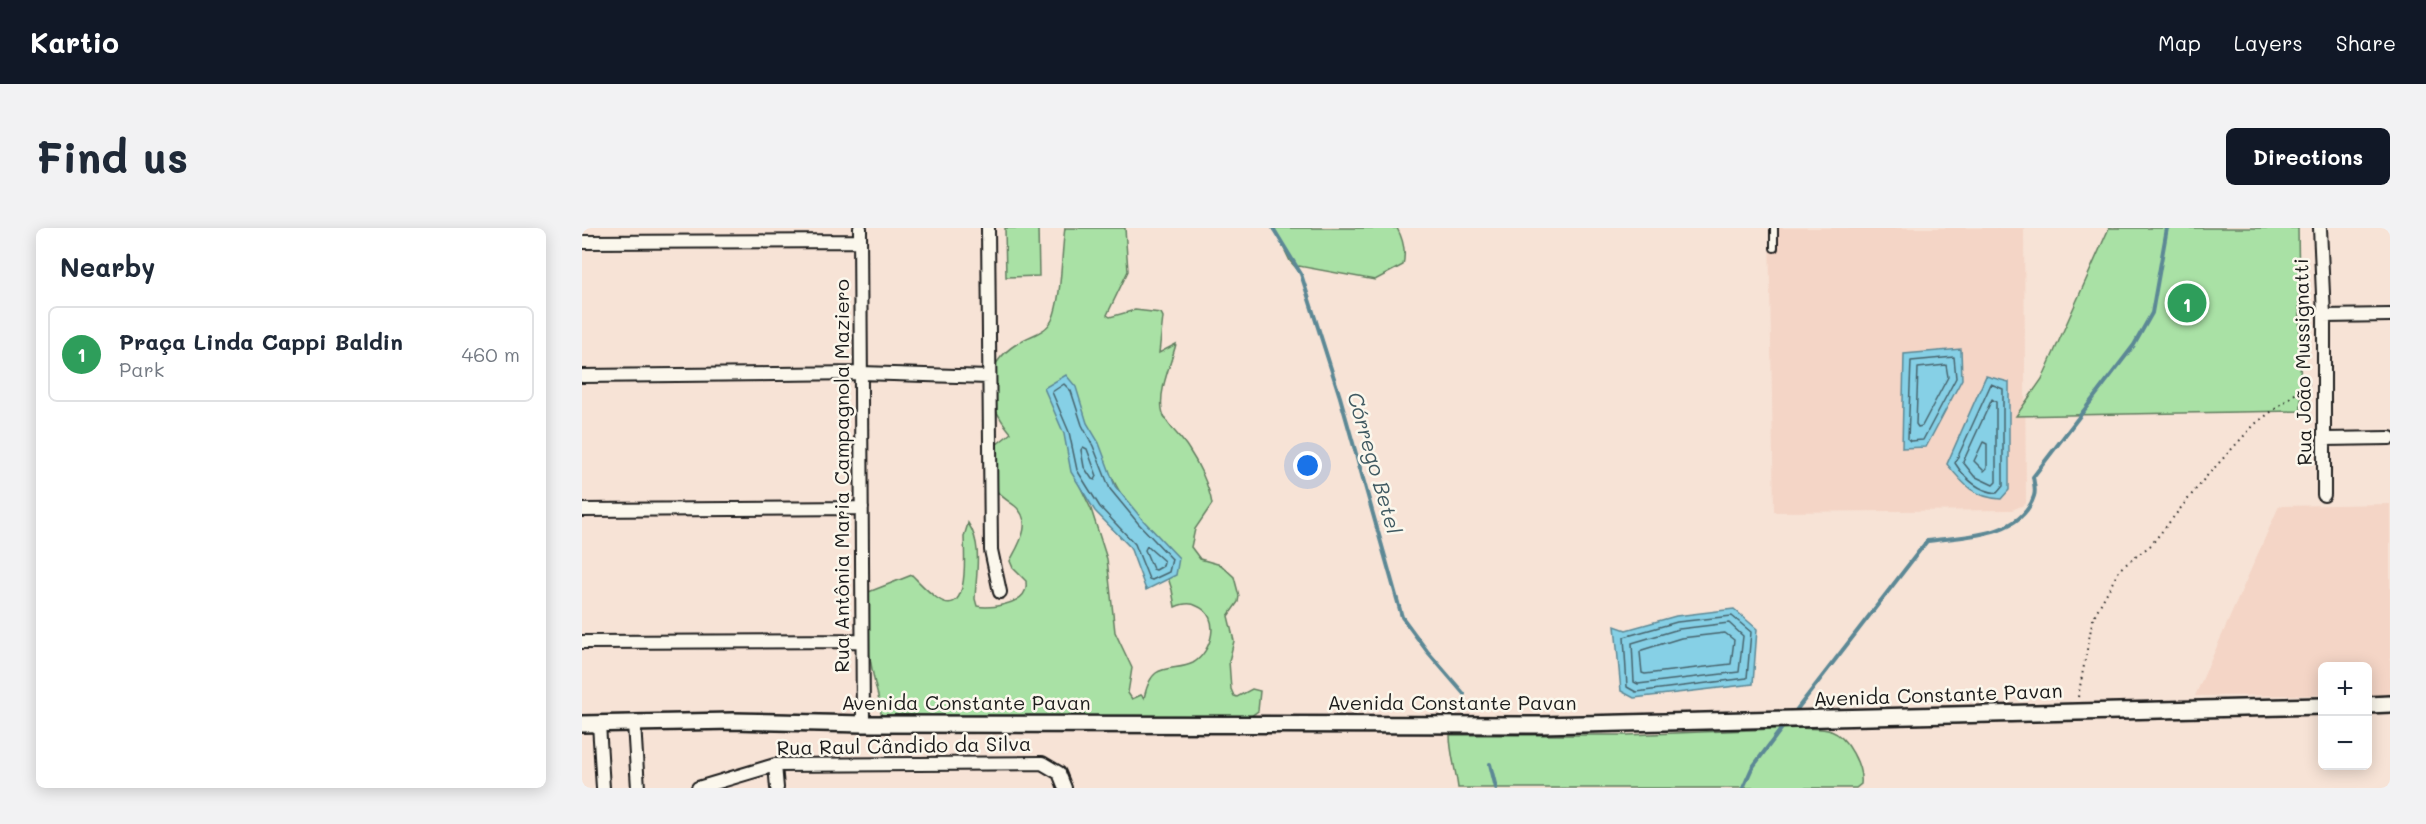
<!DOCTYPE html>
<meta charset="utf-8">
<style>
:root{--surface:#fff;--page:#f2f2f3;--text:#1f2937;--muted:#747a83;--line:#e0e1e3;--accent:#111827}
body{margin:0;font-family:Mali,sans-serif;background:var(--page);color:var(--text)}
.controls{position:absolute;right:18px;bottom:18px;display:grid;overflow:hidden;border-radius:9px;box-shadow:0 3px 15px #0003}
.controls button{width:54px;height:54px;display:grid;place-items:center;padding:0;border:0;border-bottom:2px solid var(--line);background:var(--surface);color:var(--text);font:30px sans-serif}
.you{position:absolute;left:726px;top:238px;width:21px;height:21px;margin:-15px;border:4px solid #fff;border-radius:50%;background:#1a73e8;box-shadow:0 0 0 9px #1a73e833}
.badge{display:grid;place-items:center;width:39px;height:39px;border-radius:50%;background:var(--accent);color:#fff;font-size:20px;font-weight:700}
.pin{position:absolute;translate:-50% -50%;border:3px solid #fff;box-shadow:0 2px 6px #0006}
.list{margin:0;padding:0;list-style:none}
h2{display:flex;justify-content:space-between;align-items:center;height:78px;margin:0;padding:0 24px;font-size:26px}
h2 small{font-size:20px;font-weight:400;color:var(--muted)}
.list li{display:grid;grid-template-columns:39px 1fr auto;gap:18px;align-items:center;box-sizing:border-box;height:96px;margin:0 12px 12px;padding:0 12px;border:2px solid var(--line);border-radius:9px}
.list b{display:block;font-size:22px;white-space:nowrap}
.list p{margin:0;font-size:20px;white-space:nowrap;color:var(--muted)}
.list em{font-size:20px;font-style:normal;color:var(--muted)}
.map{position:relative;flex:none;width:1808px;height:560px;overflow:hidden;border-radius:9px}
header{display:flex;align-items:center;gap:36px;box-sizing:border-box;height:84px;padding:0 30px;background:var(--accent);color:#fff}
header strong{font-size:28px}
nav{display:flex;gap:33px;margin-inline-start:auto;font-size:21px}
.intro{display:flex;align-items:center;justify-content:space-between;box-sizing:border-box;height:144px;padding:0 36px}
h1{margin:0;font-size:42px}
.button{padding:15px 27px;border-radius:9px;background:var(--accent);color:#fff;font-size:21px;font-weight:700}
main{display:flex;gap:36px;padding:0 36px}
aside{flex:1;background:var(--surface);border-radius:9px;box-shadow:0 3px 15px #0003}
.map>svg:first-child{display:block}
.built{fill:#f4d5c6}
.green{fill:#a9e1a5;stroke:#627e60;stroke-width:1.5;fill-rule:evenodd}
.water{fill:#86d0e6;stroke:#5c8895;stroke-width:1.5}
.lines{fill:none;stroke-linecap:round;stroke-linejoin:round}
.shore{stroke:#46646d;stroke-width:1.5}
.stream{stroke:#5c8895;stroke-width:4}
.service-casing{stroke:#1c1c1c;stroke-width:10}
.minor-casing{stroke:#1c1c1c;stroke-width:16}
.tertiary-casing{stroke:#1c1c1c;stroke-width:20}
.path{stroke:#1c1c1c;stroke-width:2;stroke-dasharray:1.5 4.5;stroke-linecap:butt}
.service{stroke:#fbf7ec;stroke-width:6}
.minor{stroke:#fbf7ec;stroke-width:12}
.tertiary{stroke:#fbf7ec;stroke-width:15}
.labels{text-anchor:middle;stroke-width:5;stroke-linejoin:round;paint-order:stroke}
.street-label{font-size:20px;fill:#1c1c1c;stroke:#fbf7ec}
.water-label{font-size:21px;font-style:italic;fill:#415b63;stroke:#fbf7ec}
</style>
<header>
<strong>Kartio</strong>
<nav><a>Map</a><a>Layers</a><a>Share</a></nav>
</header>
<div class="intro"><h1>Find us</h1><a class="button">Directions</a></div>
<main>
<aside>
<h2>Nearby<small></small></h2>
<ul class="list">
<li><span class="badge" style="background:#2e9e5b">1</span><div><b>Praça Linda Cappi Baldin</b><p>Park</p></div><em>460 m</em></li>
</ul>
</aside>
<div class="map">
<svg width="1808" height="560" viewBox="0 0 1808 560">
<rect width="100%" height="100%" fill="#f7e3d6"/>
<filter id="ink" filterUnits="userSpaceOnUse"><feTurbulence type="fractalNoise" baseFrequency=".0167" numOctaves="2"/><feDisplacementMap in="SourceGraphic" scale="12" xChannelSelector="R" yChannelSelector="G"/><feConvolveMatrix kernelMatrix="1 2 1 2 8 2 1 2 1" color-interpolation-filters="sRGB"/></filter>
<g filter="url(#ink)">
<path class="built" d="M1187,0h255l2,276 -14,6 -238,2z
M1808,276v190l-22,1v-28h-46v28l-127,1 84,-190z"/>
<path class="green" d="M423,0h33l1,48 -33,1z
M483,0h60l3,43 -21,44 3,2 25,-7 26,3 2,4 -4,36 17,-9c-5,20 -17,45 -14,65 2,15 18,26 26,39 10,15 21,37 24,56l-17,25 -4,18 9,12 21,6 13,12 5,19 -1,6 -10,14 6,25 -5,20 2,28 3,7 3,1 15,-8 8,2 -2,20 -10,7h-365c-4,-7 -3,-14 -5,-22 -9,-33 -12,-66 -17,-101l51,-20c8,8 16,17 25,23 34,24 27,-48 27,-61 1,-5 3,-9 4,-14 15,22 8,51 7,76l2,7c12,3 44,-2 48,-15 2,-3 1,-6 1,-10l-13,-13 -3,-7c9,-17 24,-39 5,-55 -5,-4 -14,-9 -18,-15 -8,-15 -4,-30 -1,-46l15,-12c-26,-31 -32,-66 7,-90 11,-8 27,-9 34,-23 10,-22 9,-66 13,-92zM492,181l58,105 23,23 17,53 3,17c7,-3 15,-5 22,-1 25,10 15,46 -4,57 -11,6 -27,3 -37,10 -7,5 -10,16 -12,25l-3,-3 -9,4 -4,-6 4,-25 -17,-36 -8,-73 -16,-50 -21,-44z
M692,0h123c7,13 9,25 6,37l-28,15 -76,-14 -2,3 -7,-8z
M1527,0h189l3,183 -285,5 26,-37z
M1220,500c9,1 21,0 29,3 17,6 32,36 30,53l-5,4h-398c-2,-18 -8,-35 -8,-53h177z"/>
<path class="water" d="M1379,121l1,30 -36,68 -24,1 2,-94z
M484,147l10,12 11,36 12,20 16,43 27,33 37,39 -3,17 -30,15 -16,-43 -35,-36 -24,-39 -7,-38 -20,-46z
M1404,148l23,6v108l-8,9c-28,-2 -37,-14 -54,-35z
M1152,381l23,20 -4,55 -119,14 -13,-7 -6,-65 11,4 50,-14z"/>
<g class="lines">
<path class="shore" d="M1372,129l2,21 -33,62 -13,1 -2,-2 3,-78z
M1364,137l2,12 -26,49 -4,1 -2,-3 2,-56z
M482,156l7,7 11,34 11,21 17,43 28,34 34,36 -3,13 -17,8 -3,-1 -14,-35 -35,-37 -23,-37 -8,-38 -17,-40z
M1409,156l12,5v97l-6,7c-19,-2 -32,-14 -42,-30z
M1410,171l4,3v80l-3,3 -19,-9 -11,-14z
M1401,214l4,2v24l-3,3 -10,-10z
M501,219l4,2 10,27 -2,4 -3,-1 -8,-12 -3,-17z
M565,318l17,15 -1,5 -7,4 -3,-1 -8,-19z
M1150,388l19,16 -4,46 -111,14 -9,-5 -3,-50 53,-15z
M1147,395l14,13 -4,36 -101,12 -4,-2 -2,-39 47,-14z
M1143,405l9,7 -3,24 -86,10 -3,-1 -2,-21 2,-2 39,-12z"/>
<path class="stream" d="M691,0l28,46 39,123 62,220 25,34 37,43
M1212,485l133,-172c35,-5 94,-3 107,-45 2,-5 0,-13 -1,-19l101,-132 18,-32 15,-85
M908,536l6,24
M1161,560l9,-20 33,-44"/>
<defs>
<path id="service" d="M1192,0v20"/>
<path id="minor" d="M278,0l3,496
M406,0l3,322 9,42
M1738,0l4,88v179
M0,14l278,-1
M1742,88l66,-1
M0,148l279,-3 128,4
M1742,211l66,-1
M0,282l280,-2
M0,414l280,-1
M52,495l4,65
M17,496l4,64
M193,537l2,23
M116,560l77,-23 267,-2 17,10 6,15"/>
<path id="tertiary" d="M1786,477l22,-1
M0,496l151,-3 130,3 678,1 781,-19"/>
</defs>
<use href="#service" class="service-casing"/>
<use href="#minor" class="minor-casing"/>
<use href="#tertiary" class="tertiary-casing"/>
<path class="path" d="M1496,469l15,-79 27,-49 31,-24 54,-67 50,-54 56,-42"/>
<use href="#service" class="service"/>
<use href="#minor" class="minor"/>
<use href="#tertiary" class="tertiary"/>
</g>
</g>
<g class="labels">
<g class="street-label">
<text transform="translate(1721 134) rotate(-91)" y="7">Rua João Mussignatti</text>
<text transform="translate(260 248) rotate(-90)" y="7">Rua Antônia Maria Campagnola Maziero</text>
<text transform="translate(1356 467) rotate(-2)" y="7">Avenida Constante Pavan</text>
<text x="384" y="482">Avenida Constante Pavan</text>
<text x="870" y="482">Avenida Constante Pavan</text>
<text transform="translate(322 518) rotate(-1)" y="7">Rua Raul Cândido da Silva</text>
</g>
<g class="water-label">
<text transform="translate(792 235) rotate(74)" y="7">Córrego Betel</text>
</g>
</g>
</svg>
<div class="controls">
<button>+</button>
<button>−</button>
</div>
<div class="you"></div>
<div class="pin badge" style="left:1605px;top:75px;background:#2e9e5b">1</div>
</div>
</main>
